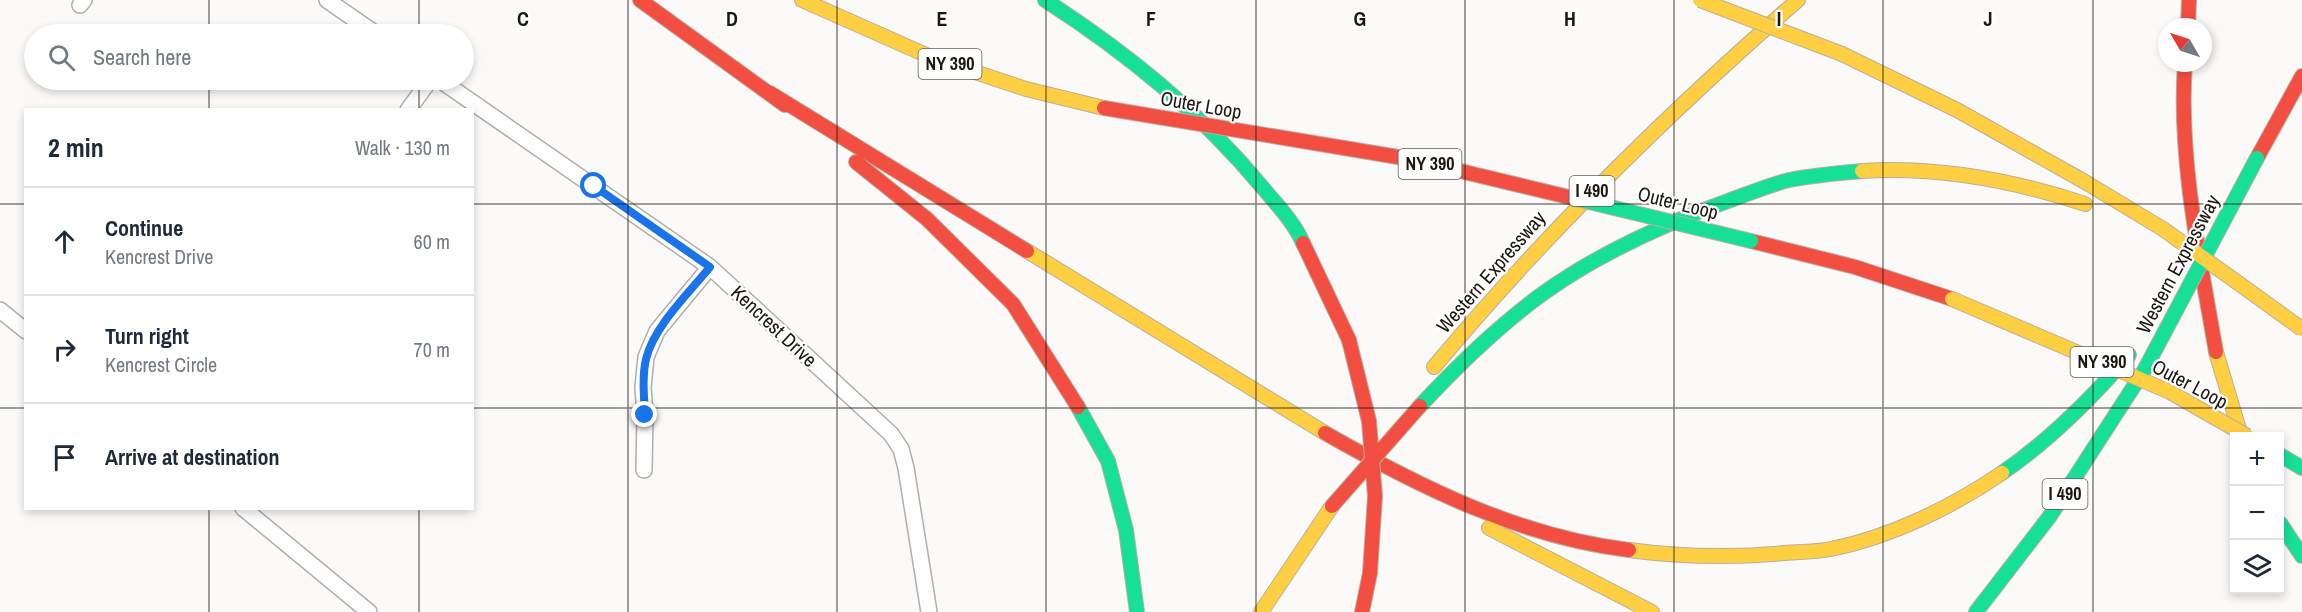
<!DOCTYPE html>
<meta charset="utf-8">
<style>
:root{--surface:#fff;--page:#f2f2f3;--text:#1f2937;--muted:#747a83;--line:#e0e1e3}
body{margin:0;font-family:"Archivo Narrow",sans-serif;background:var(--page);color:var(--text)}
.controls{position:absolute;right:18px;bottom:18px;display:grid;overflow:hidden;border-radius:0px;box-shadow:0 3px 9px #0003}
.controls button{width:54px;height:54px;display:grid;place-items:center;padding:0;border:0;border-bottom:2px solid var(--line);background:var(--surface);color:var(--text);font:30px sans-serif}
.compass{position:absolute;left:2158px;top:18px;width:54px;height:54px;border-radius:50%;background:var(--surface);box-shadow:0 3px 9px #0003;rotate:309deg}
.stop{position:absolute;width:18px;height:18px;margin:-14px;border:4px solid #1a73e8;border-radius:50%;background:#fff}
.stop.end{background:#1a73e8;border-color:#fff;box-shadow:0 2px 6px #0008}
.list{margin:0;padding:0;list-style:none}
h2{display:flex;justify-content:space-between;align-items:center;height:78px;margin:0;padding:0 24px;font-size:26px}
h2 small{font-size:20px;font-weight:400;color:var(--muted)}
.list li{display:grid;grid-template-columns:39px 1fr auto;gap:18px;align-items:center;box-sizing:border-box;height:108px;padding:0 24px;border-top:2px solid var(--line)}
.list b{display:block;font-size:22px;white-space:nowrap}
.list p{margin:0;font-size:20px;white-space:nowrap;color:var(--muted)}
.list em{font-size:20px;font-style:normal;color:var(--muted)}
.icon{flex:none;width:33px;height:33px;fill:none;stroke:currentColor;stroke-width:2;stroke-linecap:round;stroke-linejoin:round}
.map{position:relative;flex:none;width:2302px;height:612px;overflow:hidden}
.search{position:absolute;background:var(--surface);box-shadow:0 3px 9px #0003;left:24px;top:24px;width:450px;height:66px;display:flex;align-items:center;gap:15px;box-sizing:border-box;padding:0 21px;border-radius:33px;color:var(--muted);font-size:22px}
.panel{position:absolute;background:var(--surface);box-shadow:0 3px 9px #0003;left:24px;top:108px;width:450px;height:402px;border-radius:0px}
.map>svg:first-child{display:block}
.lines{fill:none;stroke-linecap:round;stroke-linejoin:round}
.street-casing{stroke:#b1ada9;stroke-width:18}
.fast-casing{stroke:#baaf9e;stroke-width:16}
.slow-casing{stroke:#baaf9e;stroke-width:16}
.jam-casing{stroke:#baaf9e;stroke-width:16}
.street{stroke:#fffefe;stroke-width:15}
.fast{stroke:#16e098;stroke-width:14}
.slow{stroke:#ffcf43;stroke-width:14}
.jam{stroke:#f24e42;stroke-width:14}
.fast-bridge-casing{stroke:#baaf9e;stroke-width:16;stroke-linecap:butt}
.slow-bridge-casing{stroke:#baaf9e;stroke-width:16;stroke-linecap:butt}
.jam-bridge-casing{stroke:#baaf9e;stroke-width:16;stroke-linecap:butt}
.fast-bridge{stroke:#16e098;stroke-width:14}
.slow-bridge{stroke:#ffcf43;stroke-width:14}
.jam-bridge{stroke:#f24e42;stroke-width:14}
.route{stroke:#1a73e8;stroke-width:8}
.grid{fill:none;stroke:#1d170f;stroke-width:1.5;stroke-opacity:0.55}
.labels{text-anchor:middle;stroke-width:4.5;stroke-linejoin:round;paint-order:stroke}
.shield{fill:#fff;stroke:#615d57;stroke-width:1.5}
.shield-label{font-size:18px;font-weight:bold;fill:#1d170f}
.street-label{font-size:20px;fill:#1d170f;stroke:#fff}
.grid-label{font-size:20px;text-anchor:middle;font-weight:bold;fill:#1d170f;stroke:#fff;stroke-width:4.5;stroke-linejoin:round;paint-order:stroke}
</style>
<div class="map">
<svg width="2302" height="612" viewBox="0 0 2302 612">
<rect width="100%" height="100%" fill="#fcfaf8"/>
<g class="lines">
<defs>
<path id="street" d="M327,0l49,34
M80,5l4,-5
M440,80l270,187 181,167 10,15 5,19 23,144
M408,110l22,-30
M0,310l26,21
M644,470l1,-55 -2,-28 3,-30 11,-26 53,-64
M243,508l126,104"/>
<path id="fast" d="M1045,0c82,53 155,112 218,188 14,17 31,34 40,55
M1420,406c38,-41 79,-81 125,-114 55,-39 119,-68 183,-91 20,-7 41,-16 61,-21 24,-5 49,-7 73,-9
M1078,407l30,54 18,69 11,82
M2280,455l22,13
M2002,473c48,-33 89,-74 127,-118
M2280,523l22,33
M1976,612l74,-96 95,-147"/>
<path id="slow" d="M802,0l131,58 93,31 78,19
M1842,54l115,56 128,72
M1862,171c76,-5 150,9 223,33
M1027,251l298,182
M2216,352l25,84
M1434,367c111,-133 233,-253 364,-367
M1489,528l163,84
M1629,550c52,7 103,8 156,3 15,-1 31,-1 46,-4 60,-12 121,-42 171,-76
M1261,612l71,-106"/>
<path id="jam" d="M640,0l145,105
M2188,27l1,-27
M2185,63c-7,94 15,196 31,289
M770,93l257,158
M2257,158l45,-82
M856,162l71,57 86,85 65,103
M1751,241l104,26 97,32
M1303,243l46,97
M1325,433c95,54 195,104 304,117
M1362,612l8,-39"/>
</defs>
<use href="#street" class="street-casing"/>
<use href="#fast" class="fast-casing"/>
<use href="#slow" class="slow-casing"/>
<use href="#jam" class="jam-casing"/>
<use href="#street" class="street"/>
<use href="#fast" class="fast"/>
<use href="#slow" class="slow"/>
<use href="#jam" class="jam"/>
<defs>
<path id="fast-bridge" d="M1581,200l170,41
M2145,369l112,-211"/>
<path id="slow-bridge" d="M1700,0l142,54
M2085,182l78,47 139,100
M1952,299l218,93 77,44"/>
<path id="jam-bridge" d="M1104,108l306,51 171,41
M1349,340l20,81 6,75 -5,77
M1332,506l88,-100"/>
</defs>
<use href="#fast-bridge" class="fast-bridge-casing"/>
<use href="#slow-bridge" class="slow-bridge-casing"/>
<use href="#jam-bridge" class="jam-bridge-casing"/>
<use href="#fast-bridge" class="fast-bridge"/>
<use href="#slow-bridge" class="slow-bridge"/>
<use href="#jam-bridge" class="jam-bridge"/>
</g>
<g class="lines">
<path class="route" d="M594,186l116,81c-21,26 -56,59 -64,92 -4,18 -2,37 -1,56"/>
</g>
<path class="grid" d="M209,0v34M419,0v34M628,0v612M837,0v612M1046,0v612M1256,0v612M1465,0v612M1674,0v612M1883,0v612M2093,0v612M209,80v30M419,80v30M0,204h26M472,204h1830M0,408h26M472,408h1830M209,508v104M419,508v104"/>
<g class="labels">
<g class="shield">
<rect x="918.5" y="49" width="63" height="30" rx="4.5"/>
<rect x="1398.5" y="149" width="63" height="30" rx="4.5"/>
<rect x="1569.5" y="176" width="45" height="30" rx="4.5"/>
<rect x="2070.5" y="347" width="63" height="30" rx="4.5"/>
<rect x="2042.5" y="479" width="45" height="30" rx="4.5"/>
</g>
<g class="shield-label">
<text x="950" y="70">NY 390</text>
<text x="1430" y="170">NY 390</text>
<text x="1592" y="197">I 490</text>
<text x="2102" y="368">NY 390</text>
<text x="2065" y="500">I 490</text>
</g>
<g class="street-label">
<text transform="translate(1201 105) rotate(10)" y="7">Outer Loop</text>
<text transform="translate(1678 203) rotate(14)" y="7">Outer Loop</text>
<text transform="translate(2178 264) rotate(-62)" y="7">Western Expressway</text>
<text transform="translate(1491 272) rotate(-49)" y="7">Western Expressway</text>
<text transform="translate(774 326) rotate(43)" y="7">Kencrest Drive</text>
<text transform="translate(2190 384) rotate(28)" y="7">Outer Loop</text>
</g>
</g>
<g class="grid-label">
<text x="523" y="26">C</text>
<text x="732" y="26">D</text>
<text x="942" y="26">E</text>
<text x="1151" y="26">F</text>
<text x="1360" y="26">G</text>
<text x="1570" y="26">H</text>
<text x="1779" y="26">I</text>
<text x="1988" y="26">J</text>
</g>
</svg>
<div class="controls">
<button>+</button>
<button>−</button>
<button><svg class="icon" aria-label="layers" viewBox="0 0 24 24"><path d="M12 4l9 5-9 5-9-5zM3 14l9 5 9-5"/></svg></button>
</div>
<svg class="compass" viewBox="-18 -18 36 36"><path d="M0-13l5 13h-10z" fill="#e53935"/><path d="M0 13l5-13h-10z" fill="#747a83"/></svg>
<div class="stop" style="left:594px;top:186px"></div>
<div class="stop end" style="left:645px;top:415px"></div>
<div class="search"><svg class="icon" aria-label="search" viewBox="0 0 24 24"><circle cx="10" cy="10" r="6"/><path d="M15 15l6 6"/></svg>Search here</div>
<section class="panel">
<h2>2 min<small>Walk · 130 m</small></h2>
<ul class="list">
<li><svg class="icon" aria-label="ahead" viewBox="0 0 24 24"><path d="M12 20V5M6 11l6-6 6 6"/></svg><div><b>Continue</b><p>Kencrest Drive</p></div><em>60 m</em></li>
<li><svg class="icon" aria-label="right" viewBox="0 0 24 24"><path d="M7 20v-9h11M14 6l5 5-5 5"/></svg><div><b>Turn right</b><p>Kencrest Circle</p></div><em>70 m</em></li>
<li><svg class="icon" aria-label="arrive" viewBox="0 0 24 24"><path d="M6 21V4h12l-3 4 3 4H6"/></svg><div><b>Arrive at destination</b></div></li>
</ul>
</section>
</div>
